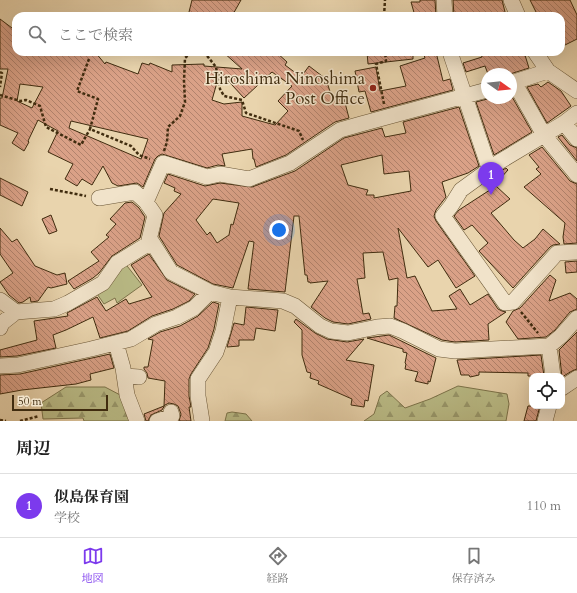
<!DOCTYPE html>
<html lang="ja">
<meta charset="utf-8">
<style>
:root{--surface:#fff;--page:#f6f6f6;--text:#222;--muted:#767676;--line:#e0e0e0;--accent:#7c3aed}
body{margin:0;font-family:Cardo,"Noto Serif JP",serif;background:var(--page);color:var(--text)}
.controls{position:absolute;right:12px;bottom:12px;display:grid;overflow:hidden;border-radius:8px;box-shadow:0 4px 16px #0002}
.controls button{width:36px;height:36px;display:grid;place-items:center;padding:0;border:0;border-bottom:1px solid var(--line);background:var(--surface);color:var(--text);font:20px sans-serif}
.compass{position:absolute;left:481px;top:68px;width:36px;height:36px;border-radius:50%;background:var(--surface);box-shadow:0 4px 16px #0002;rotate:105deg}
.scale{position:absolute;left:12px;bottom:10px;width:96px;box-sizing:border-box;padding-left:4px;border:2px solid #402c0f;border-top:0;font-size:11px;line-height:14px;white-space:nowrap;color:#402c0f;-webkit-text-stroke:3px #f1e3ca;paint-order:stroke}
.you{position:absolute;left:279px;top:230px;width:14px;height:14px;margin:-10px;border:3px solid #fff;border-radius:50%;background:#1a73e8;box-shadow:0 0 0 6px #1a73e833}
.badge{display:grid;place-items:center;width:26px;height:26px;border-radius:50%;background:var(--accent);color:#fff;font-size:13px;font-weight:700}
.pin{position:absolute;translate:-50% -33px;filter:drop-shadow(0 1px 2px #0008)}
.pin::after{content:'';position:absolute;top:21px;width:14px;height:12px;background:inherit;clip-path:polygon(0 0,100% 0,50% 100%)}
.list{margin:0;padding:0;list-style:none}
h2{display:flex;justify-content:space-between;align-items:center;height:52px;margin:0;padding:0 16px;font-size:17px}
h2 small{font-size:13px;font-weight:400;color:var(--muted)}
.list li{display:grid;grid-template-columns:26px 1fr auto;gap:12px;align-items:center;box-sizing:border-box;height:64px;padding:0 16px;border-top:1px solid var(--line)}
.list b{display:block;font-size:15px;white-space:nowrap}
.list p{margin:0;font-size:13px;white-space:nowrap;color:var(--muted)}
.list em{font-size:13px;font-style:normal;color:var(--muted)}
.icon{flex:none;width:22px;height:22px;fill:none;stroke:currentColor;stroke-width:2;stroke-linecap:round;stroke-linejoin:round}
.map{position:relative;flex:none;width:577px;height:421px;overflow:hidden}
.search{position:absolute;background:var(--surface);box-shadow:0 4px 16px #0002;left:12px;right:12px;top:12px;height:44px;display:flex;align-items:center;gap:10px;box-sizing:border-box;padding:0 14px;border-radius:12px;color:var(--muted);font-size:15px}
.sheet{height:116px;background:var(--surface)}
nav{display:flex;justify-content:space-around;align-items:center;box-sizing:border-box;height:56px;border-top:1px solid var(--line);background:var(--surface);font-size:11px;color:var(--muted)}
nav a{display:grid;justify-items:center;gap:2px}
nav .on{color:var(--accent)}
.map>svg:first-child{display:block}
.grass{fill:#babc87;stroke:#7d744b}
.forest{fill:url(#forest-firs);stroke:#7d744b}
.building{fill:url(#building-back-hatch);stroke:#402c0f;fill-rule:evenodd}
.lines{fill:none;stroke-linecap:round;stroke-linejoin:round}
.minor-casing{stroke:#6a5636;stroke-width:16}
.path{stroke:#402c0f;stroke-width:2.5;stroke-dasharray:3 2;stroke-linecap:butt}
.minor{stroke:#f1e3ca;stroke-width:15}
.poi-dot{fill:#8f2418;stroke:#f1e3ca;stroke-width:1.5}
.labels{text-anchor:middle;stroke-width:3;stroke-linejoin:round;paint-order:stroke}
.poi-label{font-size:17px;fill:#402c0f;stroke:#f1e3ca;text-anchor:end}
</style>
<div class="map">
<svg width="577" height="421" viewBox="0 0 577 421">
<defs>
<pattern id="forest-firs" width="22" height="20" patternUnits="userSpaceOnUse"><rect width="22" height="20" fill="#babc87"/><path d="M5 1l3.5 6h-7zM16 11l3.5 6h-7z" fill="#99996d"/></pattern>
<pattern id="building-back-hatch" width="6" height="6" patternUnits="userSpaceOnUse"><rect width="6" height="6" fill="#daa187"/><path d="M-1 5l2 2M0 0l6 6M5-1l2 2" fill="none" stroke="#b2836d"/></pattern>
</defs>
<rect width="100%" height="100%" fill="#e9d4ad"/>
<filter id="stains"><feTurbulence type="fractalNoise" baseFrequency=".005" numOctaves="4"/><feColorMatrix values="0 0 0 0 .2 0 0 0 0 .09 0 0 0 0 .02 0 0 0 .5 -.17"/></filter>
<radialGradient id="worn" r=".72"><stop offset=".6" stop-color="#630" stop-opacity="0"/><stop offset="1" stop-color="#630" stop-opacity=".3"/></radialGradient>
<path class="grass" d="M124,262l18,23 -25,18 -2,-5 -11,6 -9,-13z"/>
<path class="forest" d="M458,386l49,8 2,10 -3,17h-142l10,-7 6,-18 7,-5 18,17 25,-9z
M66,387h39l19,10 9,24h-49l-1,-3 -40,1 -2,-16z
M232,412l14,2 6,7h-27l2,-8z"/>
<path class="building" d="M192,0h49l-9,16h-44z
M420,0h15l1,16h-21l-4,-14h9z
M453,0h49l4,16h-52z
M530,0h40l7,15v24l-16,8v-31h-23z
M0,19l16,12v21h79l10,12 1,-2 32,12 4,-11 7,2 1,-2 22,9v-7l32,-1v2l38,3 -19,-17h53l11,10 -2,3 16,12 8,-11 17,13 7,22 11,-2 5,19 -14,4 -49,33 -30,12 -2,-8h-1l-1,-10 -30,5 3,12 -7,-1 -11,3 -45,-14 -4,2 -3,3 -12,28 -6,-4 -19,3 -6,-3 -9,-17 -11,19 -10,-6 -5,7 -12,-7 8,-15 -25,-12 10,-21 -20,-11 -10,21 1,1 -5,9 -12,-8 6,-10 -18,-8v-27h2l6,-29h-8zM220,72l24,26 28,-26 20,14 -14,15 10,10 -13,14 -33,-9v-14l-18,2 -12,-4zM20,84l23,3 -11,21 -15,-7zM71,121l77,18 -7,20 -72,-31z
M367,52h46v7l-45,5z
M423,52h13l7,29 7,-2 3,11 -82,22 -6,-21 -6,1 -4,-21 21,-4 4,24 26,-5 -6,-20 25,-8z
M480,52h44l5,16 -19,6h-22l-3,-8 -19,6 -3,-9 19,-6z
M548,82l13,9 10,15 -24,17 -20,-36 11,-3 3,3z
M511,95l21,37 -38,23 -18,-53 15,-4h20z
M459,107l20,59 -11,7 -26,9 4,15 -10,13 -2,6 2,5 39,55 -19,12 -18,-28 -10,7 -30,-39 9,50 8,-2 17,35 25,-2 -8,-13 11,-7 10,16 18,-11 10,15 4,2 4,1 -18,12 1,16 -34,2 -13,-2 -48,-22 1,-12h2l1,-28 -9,2 -6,-28 -20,1 2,25 -8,1 6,35 6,-1 2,6 -23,5 -15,-2 -8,-4 -14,-11 17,-26 -18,2v-1h-2l-1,-7h-2l-6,-59h-5l-9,76 -37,-3 6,-47 -5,-1 -16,47 -20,-4 -36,-19 -18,-29 5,-23 17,-19 -7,-3 1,-3 -11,-5 4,-9 37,12 15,-3 32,4 43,-16 49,-33 38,-10 3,9 21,-4 -3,-11zM382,155l2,19 25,-3 2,20 -37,7v-3h-8l2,-5 -20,-5 -7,-20zM213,199l26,4 -6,22 -2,-1 -2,11 -12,8 -7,-11 -3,3 -11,-15z
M562,135l8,10 7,3v13l-19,-24z
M542,147l28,34 7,3v59l-13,1 -1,-7 2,-14 -41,-36 17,-13 -5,-5 3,-2 -10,-12z
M506,168l2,2 -10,11 -4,-6z
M0,178l28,14 -6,14 -22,-11z
M496,186l14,13 -19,14 23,27 9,8 12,-9 8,-10 17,15 -7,1 -3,2 -37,41 -34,-37 9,-8 -16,-18 -8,5 -10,-14 5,-6z
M132,202l7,6 6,9 -5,21 -28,18 -13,17 -6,5 -19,11 -6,-8 31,-20 -8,-9 18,-15 -3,-2 10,-11 -6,-5 15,-16z
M51,215l6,16 -8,3 -7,-15z
M0,228l12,14 5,-3 18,27 22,9 8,-2 2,11 -16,4 -3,-1 -10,14 -7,1 -1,-5 -7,5 -4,1 -10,-8 -9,-13 13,-9 -13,-19z
M149,254l18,26 28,14 -6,7 -16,8 -21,7 -24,15 -28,7 -7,-21 -27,13 -13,5 3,13 -39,8 -17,1v-7l37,-10 -3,-19 34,-5 -1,-3 30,-16 9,14 20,-12 3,5 23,-7 -21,-32z
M577,261v11l-11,1 -1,-11z
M550,275l6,5 -7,21 21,-8 7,6v10l-7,3 -15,18 -9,7 -28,2 -12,-17 7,-11 7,-3z
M213,302l6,2 -5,25 -6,19 -17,26 -2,5v17l2,11h-2l2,14h-12l2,-7 -3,-8 -4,-2 -5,-1 -4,2 -3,5 -11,5 -3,6h-2l-2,-7 20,-8 1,-25 -17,-3 -1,-5 -3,-4v-2h4l5,-27 -5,-1 12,-7 20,-6 18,-10z
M246,307l32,3 -3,21 -19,-3 -2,12h-15v6l-12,1 7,-24 10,2z
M296,319l19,14 12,6 20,3 17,-3 -18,21 28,5 -6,36 -3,-1 -1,7 -13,-2 1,-6 -34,-15 1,-3 -9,-3 1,-5 -4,-1 -5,-17v-25l-8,-8z
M577,332v37l-5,2 -10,6 -3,-27z
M389,335l47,23 -6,24 -2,-1v3l-13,-3 3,-9 -13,-3 1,-5 -1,-1 2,-10 -4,-1v-3l-36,-11z
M110,354l4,14 -24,6 1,6 -15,4 -54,6 -22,4v-19l20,-1z
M541,355l3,21h-16v-3l-49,-1v3l-9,2 -1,-2h-8l-4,-15z
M528,406h12l-4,15h-12z"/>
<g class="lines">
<defs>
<path id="minor" d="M444,0l1,16
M511,0l7,16
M450,52l39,116 75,-45 13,-10
M535,52l13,19 29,20
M514,82l30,53 33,40
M511,83l37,-12
M564,123l13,16
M489,168l-6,6 -22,16 -10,16 -8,10 62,87 8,-1 44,-49 20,-1
M146,202l17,-39 44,14 13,-3 29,5 41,-16 50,-33 21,-6 126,-34
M150,239l21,33 39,20
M0,300l16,12
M0,328l2,-5 14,-11 38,-3 14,-6 35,-20 14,-20 31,-19 7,-29 -9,-13 -11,-10 -36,6
M116,343l7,25 4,27 10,26
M549,346l12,-10 16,-18
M0,366l18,-1 73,-16 40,-10 25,-15 21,-7 17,-9 16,-16 20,5 53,4 12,5 25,20 11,5 17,2 29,-6 13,-1 13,5 36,18 16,2 94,-5 4,30
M125,376l14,1
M562,388l15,-10
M157,421l15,-5 -1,-4
M202,421l-4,-25v-17l18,-27 7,-21 7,-34
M545,421l4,-15"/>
</defs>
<use href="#minor" class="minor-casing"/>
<path class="path" d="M384,16l1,-16
M204,52l12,15 4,22 4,7 18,4 4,13 53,18 4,9
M89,59l-12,32 21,8 -8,30 41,17 8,9 11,4
M0,72l2,1 -2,14
M0,95l20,6 6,-1 14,6 6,21 35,18 9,-16
M384,104l-8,-40 10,-3 -1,-9
M164,151l3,-9 1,-15 12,-11 5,-14 -1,-21 1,-23 7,-6
M50,189l36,7
M521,312l17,21
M0,420l6,1
M20,421l19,-5"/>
<use href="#minor" class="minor"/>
</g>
<circle class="poi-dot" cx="373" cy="88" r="4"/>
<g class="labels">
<g class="poi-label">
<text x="365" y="84">Hiroshima Ninoshima<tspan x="365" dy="20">Post Office</tspan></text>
</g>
</g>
<rect width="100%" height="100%" filter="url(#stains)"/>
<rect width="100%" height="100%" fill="url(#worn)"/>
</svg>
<div class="controls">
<button><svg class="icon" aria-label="locate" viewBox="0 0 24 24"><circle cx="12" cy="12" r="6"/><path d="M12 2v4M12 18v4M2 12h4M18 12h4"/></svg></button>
</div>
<svg class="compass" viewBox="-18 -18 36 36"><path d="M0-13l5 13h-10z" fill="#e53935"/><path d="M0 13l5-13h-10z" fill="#767676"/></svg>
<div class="scale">50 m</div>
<div class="you"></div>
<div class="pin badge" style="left:491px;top:195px">1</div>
<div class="search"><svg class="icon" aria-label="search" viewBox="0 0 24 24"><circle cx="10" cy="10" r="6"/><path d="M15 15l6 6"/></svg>ここで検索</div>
</div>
<section class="sheet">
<h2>周辺<small></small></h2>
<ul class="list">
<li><span class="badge">1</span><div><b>似島保育園</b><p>学校</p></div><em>110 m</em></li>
</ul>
</section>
<nav>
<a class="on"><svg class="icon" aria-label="map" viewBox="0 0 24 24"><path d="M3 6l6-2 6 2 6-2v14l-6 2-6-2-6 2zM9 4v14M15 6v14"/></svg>地図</a>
<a><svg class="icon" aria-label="directions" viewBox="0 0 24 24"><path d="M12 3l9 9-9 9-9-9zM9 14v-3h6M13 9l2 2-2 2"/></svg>経路</a>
<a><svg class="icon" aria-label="saved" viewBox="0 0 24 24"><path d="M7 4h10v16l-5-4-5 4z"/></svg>保存済み</a>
</nav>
